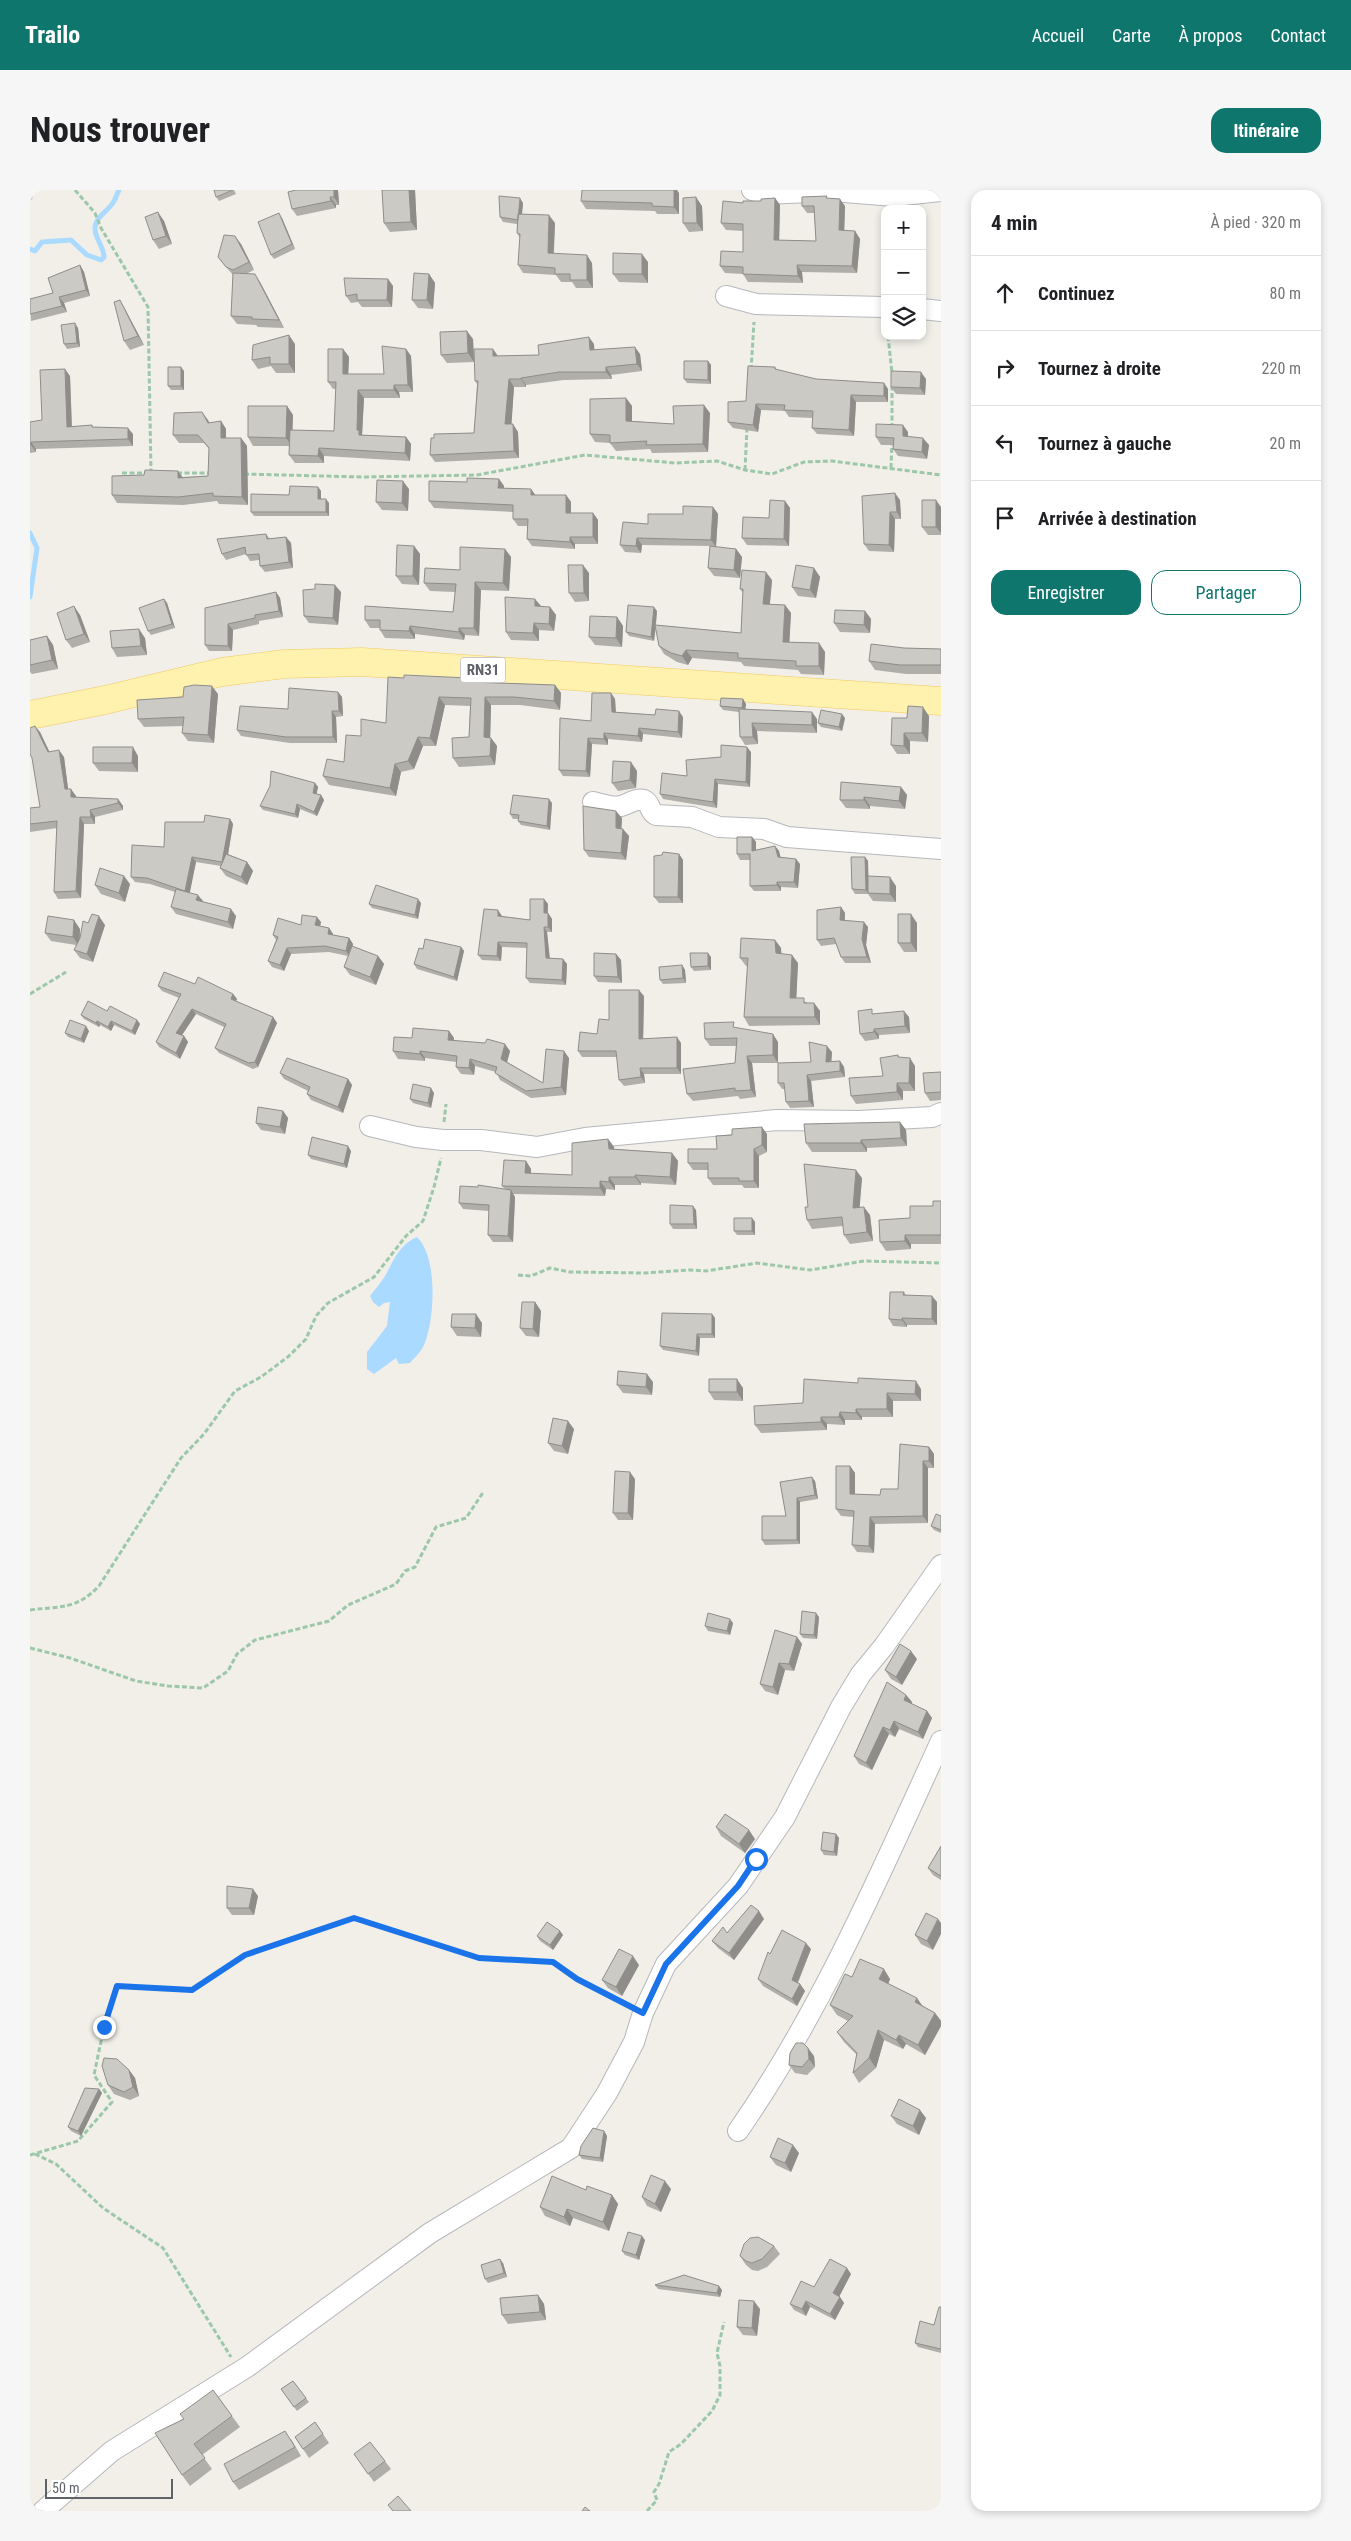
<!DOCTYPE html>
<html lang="fr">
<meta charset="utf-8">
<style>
:root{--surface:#fff;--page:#f6f6f6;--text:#202124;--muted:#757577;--line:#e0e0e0;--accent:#0f766e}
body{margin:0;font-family:"Roboto Condensed",sans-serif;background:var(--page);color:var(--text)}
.controls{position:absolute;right:15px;top:15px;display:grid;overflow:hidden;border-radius:10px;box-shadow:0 2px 8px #0003}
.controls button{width:45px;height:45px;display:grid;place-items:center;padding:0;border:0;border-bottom:1px solid var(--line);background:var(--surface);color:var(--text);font:25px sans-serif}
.scale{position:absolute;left:15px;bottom:12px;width:128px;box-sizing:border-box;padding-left:5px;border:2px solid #5f6368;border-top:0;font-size:14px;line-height:18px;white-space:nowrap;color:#5f6368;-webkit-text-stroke:4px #fff;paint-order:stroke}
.stop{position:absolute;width:15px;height:15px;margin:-11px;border:4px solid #1a73e8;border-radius:50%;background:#fff}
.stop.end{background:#1a73e8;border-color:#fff;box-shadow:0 1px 5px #0008}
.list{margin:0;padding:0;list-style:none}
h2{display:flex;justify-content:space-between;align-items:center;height:65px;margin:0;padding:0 20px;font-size:21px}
h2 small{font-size:16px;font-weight:400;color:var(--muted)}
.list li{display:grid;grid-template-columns:32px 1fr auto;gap:15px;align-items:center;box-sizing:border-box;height:75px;padding:0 20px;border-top:1px solid var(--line)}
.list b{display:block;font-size:19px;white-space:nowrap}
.list em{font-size:16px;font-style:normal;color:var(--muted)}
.actions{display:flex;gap:10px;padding:15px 20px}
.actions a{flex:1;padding:11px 0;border:1px solid var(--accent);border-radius:15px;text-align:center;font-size:18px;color:var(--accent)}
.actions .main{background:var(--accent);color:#fff}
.icon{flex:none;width:28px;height:28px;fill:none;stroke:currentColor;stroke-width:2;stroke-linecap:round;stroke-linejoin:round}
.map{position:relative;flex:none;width:911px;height:2321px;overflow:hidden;border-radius:15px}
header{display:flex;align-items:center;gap:30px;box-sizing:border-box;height:70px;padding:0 25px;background:var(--accent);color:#fff}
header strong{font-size:24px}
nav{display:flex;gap:28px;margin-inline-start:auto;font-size:18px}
.intro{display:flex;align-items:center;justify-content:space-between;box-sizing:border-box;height:120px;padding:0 30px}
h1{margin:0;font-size:35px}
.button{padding:12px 22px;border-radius:15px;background:var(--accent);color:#fff;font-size:18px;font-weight:700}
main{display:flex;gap:30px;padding:0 30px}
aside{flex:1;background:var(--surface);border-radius:15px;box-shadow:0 2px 8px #0003}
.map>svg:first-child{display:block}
.water{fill:#aadaff}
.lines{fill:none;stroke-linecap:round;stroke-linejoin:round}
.stream{stroke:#aadaff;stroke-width:5}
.minor-casing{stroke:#b5b8bc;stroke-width:22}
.primary-casing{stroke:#f2c960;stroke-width:29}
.path{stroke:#9cc7a9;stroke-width:3;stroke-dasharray:5 2.5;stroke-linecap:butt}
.minor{stroke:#fff;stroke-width:20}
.primary{stroke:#fff2af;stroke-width:28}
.wall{fill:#afaea9}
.shaded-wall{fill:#8f8d8a}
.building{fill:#cccac5;stroke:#8f8d8a}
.route{stroke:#1a73e8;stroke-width:6}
.labels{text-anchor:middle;stroke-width:4;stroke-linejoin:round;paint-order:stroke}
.shield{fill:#fff;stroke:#8f9295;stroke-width:1}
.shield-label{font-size:15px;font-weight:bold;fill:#5f6368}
</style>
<header>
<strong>Trailo</strong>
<nav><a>Accueil</a><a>Carte</a><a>À propos</a><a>Contact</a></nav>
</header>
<div class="intro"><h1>Nous trouver</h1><a class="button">Itinéraire</a></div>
<main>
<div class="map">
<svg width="911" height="2321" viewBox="0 0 911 2321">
<rect width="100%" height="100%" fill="#f1efe8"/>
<path class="water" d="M387,1047c21,20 18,83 7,108 -3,7 -10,13 -14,18l-11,1 -3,-6 -22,16 -7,-5v-17l20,-26 3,-24 -6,1 -5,4 -6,-5 -3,-6c5,-7 11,-13 15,-20 9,-16 14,-31 32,-39z"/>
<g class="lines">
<path class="stream" d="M0,59l5,2 7,-9 29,-2 16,15 14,5 3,-3c0,-11 -10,-19 -9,-30 1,-11 14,-16 19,-26 2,-3 3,-7 5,-11
M0,343l7,15 -7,49"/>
<defs>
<path id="minor" d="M722,0l13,4 68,-3 61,5 47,-5
M696,106l30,8 129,3
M892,119l19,2
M563,612c8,2 20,6 28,4 8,-2 14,-8 23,-6 7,3 5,12 12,15l36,2 27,10 45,2 23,8 154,12
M340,936l46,11 27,3h38l56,7 48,-9 192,-18 82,1 73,-4 9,-4
M708,1941c84,-121 142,-257 203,-390
M13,2321l69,-60 135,-84 183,-134 141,-85 36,-55 27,-51 9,-29 23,-49 72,-78 47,-69 56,-110 20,-33 23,-28 57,-81"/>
<path id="primary" d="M0,525l75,-15 117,-28 62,-8 78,-2 579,39"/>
</defs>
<use href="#minor" class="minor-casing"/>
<use href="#primary" class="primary-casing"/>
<path class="path" d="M45,0l20,23 6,15 47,79 3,165
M858,146l4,37
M721,180l3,-48
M862,238v-41
M861,278l1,-26
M715,280l2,-43
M92,283h26
M147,283h34
M214,284l118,3 115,-2 108,-20 90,8 42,-2 28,9 27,4 32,-12 28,-1 109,14
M0,804l36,-22
M414,932l2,-18
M488,1085l13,1 19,-8 20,4 75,1 45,-3 16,1 51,-8 53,7 54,-9 77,2
M0,1420c30,-4 46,0 69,-24l82,-128 23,-24 31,-43 26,-14 28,-21 17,-17 10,-23 12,-13 46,-26 32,-41 17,-15 11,-34 7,-29
M0,1458l40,10 66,23 32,5 35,2 25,-17 9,-17 18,-14 74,-19 19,-16 48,-21 9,-13 10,-4 21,-40 30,-9 18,-27
M5,1964l21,10 47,44 60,40 68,109
M0,1965l48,-14 34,-39 -18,-27 10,-48 13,-41 75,4 53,-35 109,-37 125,40 74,4 24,17 51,26
M617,2321l10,-11 -3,-8 5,-8 10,-32 12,-8 31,-33 8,-16v-29l-3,-13 7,-31"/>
<use href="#minor" class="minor"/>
<use href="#primary" class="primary"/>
</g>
<path class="wall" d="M204,0l2,4 -17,7 -3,-4z
M308,0l1,15h-3v3l-39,8 -5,-7z
M352,0h33l2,40 -27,2 -6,-9z
M649,3v21h-22l-2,-3 -69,-2 -5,-8z
M745,8l5,7 -1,35 37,1 -2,-28h-7l-5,-7 26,-7 17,7 -1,25h11l5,8 -3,34 -55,-1 1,11 -55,-1 -5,-8 -18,-1 -5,-7 23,-14v-21l-17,-1 -5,-7 22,-20 18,-2z
M493,13l-1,11 33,9 -1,31 38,9 1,25h-17l-4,-6h-11l-5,-7 -33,-2 -5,-8 2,-27 -3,-5v-9l-14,-2 -3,-5z
M672,16l1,25 -14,1 -6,-9z
M252,28l13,31 -21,10 -3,-4z
M134,31l8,23 -13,5 -6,-9z
M211,54l13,26 -8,4 14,8 24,46 -26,-1 -2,-2 -19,-1 -6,-8 2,-41 -15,-18z
M618,72v21l-29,-1 -6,-8z
M50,75l4,7 6,24 -26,7 3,9 -36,9 -1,-22 23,-6z
M399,84l6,9 -2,26 -15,-1 -6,-8z
M358,89l5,7 -1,21h-30l-4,-5 -7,1 -5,-7z
M95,119l19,36 -14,5 -6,-9z
M48,138l2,19 -13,2 -3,-5z
M443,149l1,23 -27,1 -6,-8z
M265,154v29h-19l-5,-7 -13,3 -6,-9z
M564,154v6l46,4 2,17 -31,4 1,4 -48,1 -38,5v2h-12l-3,37 7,8 1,26 -84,4 -5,-7 4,-17 40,-5 3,-49 -2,-3 23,-25 41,-1z
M313,159l6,8 -1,17h36l22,-25 5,7 2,36h-14l1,6h-36l-2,37 44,2 5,7 -1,17 -86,-5v7h-29l-6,-8v-9h-36l-5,-9 39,-31 6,9 -1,15 42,1 2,-42h-3l-5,-7z
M678,171l3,4v19l-24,-1 -3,-4z
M745,177l2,3 39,9 68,4 4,6v13h-32l-2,34 -37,-2 -5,-6 1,-10 -24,-1 -4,-6 -24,-1 -3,22 -25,-4 -5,-6z
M154,181v19h-13l-3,-4z
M40,186l2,51 20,-2 1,2 40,7v12l-97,3v3l-6,1v-31l12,-2z
M896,189l-1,16 -29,-1 -5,-7z
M596,208l6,8v15l42,3 36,-11 -2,39 -56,1 -2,-4 -34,2 -6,-8 -15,-1 -5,-8z
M178,230l1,3 12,-2 5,8v9h15l6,8 1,59 -29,-1 -2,-3 -34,4 -66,-2 -5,-8 70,-18 26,-1 1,-27 -5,-6h-25l-6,-8z
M878,242v4l21,9 -2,14 -29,-3 -5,-7v-4h-12l-5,-8z
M469,289l5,7v2l27,1 4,6h31l5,7v11h22l5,7v24h-23v5l-43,-3 -5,-7v-13h-9l-5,-7v-7l-79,-4 -5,-7 38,-19z
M288,297l3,4v8l8,4v13h-75l-3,-4 38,-17z
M379,299l-1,22 -26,-1 -6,-8z
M870,310l1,19h-6l-1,33 -25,-1 -5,-7z
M755,311l5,7 -1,38 -42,-1 -5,-7 27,-20z
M683,317l5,7 -2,33 20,2 6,8 -2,21 -26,-2 -6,-8 2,-22 -68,-1 -1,8 -16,-1 -5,-7 28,-21 35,-10z
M911,317v28h-13l-6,-8z
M236,344l4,5 16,-2 5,6 2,25 -28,4 -5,-6v-6l-10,1 -4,-7 -20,6 -4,-6z
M384,356l6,8 -1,31 -17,-1 -6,-8z
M475,359l6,8 -2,34 -28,-1 -2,46 -14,-1 -1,5 -49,-6v5l-30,-1 -5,-8v-2h-10l-5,-8 88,-8 2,-20 -25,-1 -6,-8 36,-13z
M784,378l6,9 -4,21 -18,-2 -6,-9z
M559,383v28l-14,1 -6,-9z
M742,390l-2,24 15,1 6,8 -2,29 30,1 6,9 -1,23 -23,-1 -3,-4 -54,-4 -3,-4 -49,-4 -4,7 -11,-3 -13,-8 -5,-8 -3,-19 -2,14 -25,-5 -3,-4 31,-21 -1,14 85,8 2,-40 -3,-4z
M246,402l4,6 3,19 -24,4v3l-26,6 -1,21h-23l-4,-6v-37z
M311,402l-3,33 -29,-2 -5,-7z
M134,409l3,4 8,25 -24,7 -3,-4z
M511,417h9l6,8 -2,16 -15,-1v11l-28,-1 -5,-8z
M835,421l6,8 -1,14 -30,-1 -6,-9z
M50,425l10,27 -18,6 -6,-8z
M587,427l6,9 -1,21 -27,-2 -6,-8z
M17,446l6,9 5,24 -26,5 -2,-2v-32z
M115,448l2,17 -30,2 -5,-9z
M874,458l37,1v25h-35l-31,-4 -6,-9z
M439,488l3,4 83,3 6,8 -1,17 -40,-5h-29l-1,33h1l6,8 -2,19 -36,2 -6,-9 16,-21 1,-31 -25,-1 -9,41h-13l-9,23 -13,3 -5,24 -67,-11 -6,-9 21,-14 17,-26z
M308,502l4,5 1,19 -7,1 1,26h-47l-49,-7 -4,-6 51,-21z
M581,503l4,6 1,13 67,5 -1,21 -39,-4 -1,8 -34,-3v6l-16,-1 -2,33 -27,-1 -4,-6 32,-49z
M188,504l-4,49 -26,-2 -6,-8 1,-7 -39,1 -6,-8z
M713,509l3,5 -1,5 72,10v14l-60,-2 1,13 -13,1 -5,-8 -1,-25 -16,-2 -3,-4z
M899,526l-1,26 -18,-1v13h-13l-6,-9 16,-27z
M815,528l-3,13 -21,-4 -3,-4z
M10,542l9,20 15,5 4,32 8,7v1l42,2 5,7v4l-28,7v7h-11l-3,74 -23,1 -4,-7 3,-64 -27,4v-24l10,-1z
M721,562l-1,35 -32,-3 -1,24 -54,-9 -3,-5 27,-18 34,-19z
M108,566v16l-39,-1 -6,-8z
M607,581l-1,17 -18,3 -6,-8z
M285,593l3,4 -2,7 5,1 3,5 -7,16 -17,-7 -2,9 -35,-8 -3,-4z
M871,597l6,8 -2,14 -35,-3v3l-24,-1 -6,-8z
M522,613l-2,27 -29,-5 -3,-4 1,-2h-6l-3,-5z
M592,628l-1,10 8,8 -3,24 -37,-3 -5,-7z
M200,629l3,5 -5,30 19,8 6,9 -6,14 -21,-9 -6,-8 1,-2 -25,-4 -7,31 14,9 33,14 -3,13 -57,-15 -5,-7 4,-15 -25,-8 -15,-2 -4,-5 33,-30 40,-25z
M722,647l4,5v8l19,-4 4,5 1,6 20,7 -2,24 -17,-1v4h-27l-4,-5v-26h-10l-3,-6z
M649,664l4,6v43h-24l-5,-6z
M835,667l3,4v15l28,10v16l-23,-1 -5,-7h-13l-3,-5z
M100,694l-5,18 -24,-8 -6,-9z
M514,709l4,5v9l4,6v13h-5l3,26 13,1 4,5 -1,21 -36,-2 -4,-5 1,-30 -25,-1 -1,14 -19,-1 -4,-5 24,-39 28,4z
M391,713l-3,16 -46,-11 -3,-4z
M811,717l4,6v7l23,7 -2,18 5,18h-26l-4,-6 -5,-13 -15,2 -4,-6z
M291,732l-1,4 9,2 4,6v1l16,3 4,6 -1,2 26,10 6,8 -8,21 -26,-10 -6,-8 4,-11 -19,-4 -38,2 -7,17 -12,-4 -4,-6 8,-21 -3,-5 28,-10z
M58,733l17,2 -12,37 -13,-4 -6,-8 2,-5 -25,-4 -6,-8 35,-4v10z
M887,733v29h-13l-6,-9z
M745,750l6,8v5l17,10 -2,35 12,5h6l6,8v14l-71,1 -5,-9 4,-51h-2l-6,-8z
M431,757l3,4 -7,30 -40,-12 -3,-5 9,-15z
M586,764l5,6 1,23 -24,-1 -4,-6z
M681,767v13l-17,1 -3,-4z
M652,775l3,5 1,13 -23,1 -3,-4z
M165,794l38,10 4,5 -1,2 37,16 4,6 -19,44 -5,2 -34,-16 -4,-5 9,-21 -28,-13 -14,21 2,1 4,6 -8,17 -21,-12 -3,-5 23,-44 -17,-7 -4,-5z
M614,806l-1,43 38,4v31h-37l1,9 -21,3 -5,-6 -2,-23h-35l-4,-6 19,-17 12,-14z
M845,824l34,3 1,16 -31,2v4l-14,2 -5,-7z
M51,825l56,5 3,4 -5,11 -21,-10 -3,6 -11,-6 -1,2 -15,-8z
M708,838l40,14v21h-26l4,34 -16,2 -2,-3 -45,5 -6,-7 48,-31 1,-17h-26l-5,-7z
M59,841l-5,12 -16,-6 -3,-4z
M419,841l5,7v2l56,11 -3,11 36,21 26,-25 -3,37 -35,3 -31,-18 -4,-8 -21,-6 -1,9 -13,-1 -5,-7v-5l-31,-4v3l-27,-2 -5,-8 19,-13z
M802,862l-1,9h9l4,6 1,10 -34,4 3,26 -24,1 -4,-6 -1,-13h-3l-4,-6 33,-21z
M868,865l1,2 16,9v25h-12v9l-47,4 -5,-8 32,-20z
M911,882v28l-11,1 -5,-8z
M250,883l68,6 4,6 -9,28 -32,-13 -4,-6 1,-3 -24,-12z
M404,903l-3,15 -18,-5 -3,-4z
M253,921l5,7 -3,16 -24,-4 -5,-7z
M870,932l6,8 1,16 -40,2v4h-55l-6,-9z
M737,944v18l-8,4v32h-15l-2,-3h-29l-5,-7v-8h-15l-5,-7 29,-14z
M578,949l6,8v2l58,4 6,8 -2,24 -35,-2v2h-26v5l-9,-1 -1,7 -92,-2 2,3 -2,45h-20l-5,-7 1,-24 -26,-2 -4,-6 46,-14 -3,-3 24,-25 5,8v5l41,1z
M321,961l-4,17 -36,-9 -3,-4z
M832,988l-3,29 11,8 3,26 -23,3 -6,-9 -1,-9 -31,3 -5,-9 1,-13z
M911,1011v43h-30v5l-25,2 -6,-9 30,-24 23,-12z
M666,1020l1,19h-24l-3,-5z
M722,1028l3,4v13h-18l-3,-4z
M874,1102l2,3 31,7v23h-30v2l-14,-1 -4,-7z
M505,1112l6,9 -2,26 -13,-1 -6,-8z
M682,1124l3,4v20h-15l-1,18 -36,-6 -3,-4z
M452,1133l-1,14 -24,-1 -6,-9z
M623,1192l-1,13 -29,-2 -6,-8z
M713,1198v13l-29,-1 -5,-8z
M891,1199v12h-28v16h-31v3h-17v5l-18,-1v6l-66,3 -6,-8 48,-22z
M544,1239l-6,25 -14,-3 -6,-8z
M899,1257l5,7v14h-6v55l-53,1 -1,29 -17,-1 -5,-7 2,-28 -13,-1 -5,-7 14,-43 5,7v21l25,1 18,-6z
M605,1289l-2,41h-15l-5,-7z
M785,1291l3,18 -18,3v42l-35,1 -3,-5 24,-24 -6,-34z
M911,1326v17l-7,-3 -3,-4z
M789,1427l-2,22 -14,-1 -3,-4z
M703,1433l-3,12 -22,-4 -3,-5z
M767,1447l5,7 -8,27 -9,-1 -7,25 -13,-4 -5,-7z
M887,1469l-15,26 -11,-6 -6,-9z
M876,1505l6,7 -1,2 16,7 5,7 -9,21 -24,-10 -4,8 -6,-3 -17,36 -13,-6 -5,-8z
M686,1637l39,12 -10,14 -24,-17z
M806,1644l3,4 -2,18 -13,-1 -3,-5z
M911,1656v34l-8,-5 -5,-7z
M228,1706l-4,19h-22l-5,-7z
M896,1723l7,37 -12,-6 -6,-9z
M734,1729l-30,41 -16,-12 -6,-7z
M530,1741l3,4 -10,15 -13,-9 -3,-5z
M781,1759l-13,34 2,1 5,7 -8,15 -34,-20 -5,-7 12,-25z
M609,1775l-17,31 -14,-8 -6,-8z
M822,1787l38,2 -2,5 35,22 12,7 6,8v5l-16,29 -19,-11 -3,5 -19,-9 -8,28 -17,15 -6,-10 4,-18 -13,-13 -7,-10 11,-11 -11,-6 -7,-10z
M784,1866l1,11 -8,8 -12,-2 -6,-8z
M99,1880l6,8 4,18 -9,4 -16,-6 -6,-9z
M69,1899l3,4 -21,43 -10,-5 -3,-4z
M861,1926l35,2 -7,17 -22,-11z
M574,1941l3,5 -4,26 -21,-3 -3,-4z
M769,1963l-8,19 -15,-7 -6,-8z
M641,1999l-10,23 -14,-6 -5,-9z
M556,2000l26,5 6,9 -9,27 -36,-13 -3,8 -25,-10 -5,-9z
M615,2050l-6,20 -14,-5 -3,-4z
M744,2056l6,8 -13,13 -9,4 -6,-1 -6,-5 -6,-9z
M473,2073l4,14 -19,6 -3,-4z
M821,2084l-12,22 5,7 -9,17 -25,-13 -4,9 -12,-6 -4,-6 24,-17z
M625,2095l67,5 -2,7 -62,-8z
M508,2105l6,9 2,16 -38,4 -6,-9z
M911,2117v46l-23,-6 -3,-4 19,-18z
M730,2119l-3,27 -14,-1 -6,-8z
M263,2191l16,21 -12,9 -16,-22z
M183,2200l27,37 -38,28 10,14 -22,17 -8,-11 2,-56z
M285,2232l14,21 -20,15 -14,-21z
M261,2249l10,17 -62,34 -6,-8z
M324,2264l31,7 6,8 -17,13z"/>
<path class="shaded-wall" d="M0,0h3l-1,10 -2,-3z
M304,0h4l1,15 -5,-8z
M379,0h6l2,40 -6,-8z
M644,0h3l2,3v21l-5,-7z
M300,7l6,8v3l-5,-7z
M666,7l6,9 1,25 -6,-8z
M490,8l3,5 -2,21 -3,-4z
M745,8l5,7 -1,42 -5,-7z
M810,9l5,7 -1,32 -5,-8z
M128,22l6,9 8,23 -6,-8z
M249,23l3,5 13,31 -3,-5z
M519,25l6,8 -2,38 -5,-8z
M825,41l5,8 -3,34 -5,-7z
M205,46l6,8 13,26 -5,-8z
M612,64l6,8v21l-6,-9z
M557,65l5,8 1,25 -6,-8z
M50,75l4,7 6,24 -4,-6z
M767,75l5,7 1,11 -5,-7z
M225,84l5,8 24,46 -5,-8z
M399,84l6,9 -2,26 -6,-9z
M358,89l5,7 -1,21 -5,-7z
M29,107l5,6 3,9 -5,-6z
M90,110l5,9 19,36 -6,-9z
M45,133l3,5 2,19 -3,-4z
M437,141l6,8 1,23 -6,-9z
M259,145l6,9v29l-6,-9z
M559,147l5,7 1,13 -5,-7z
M605,157l5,7 2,17 -5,-7z
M313,159l6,8 -1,24 -5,-7z
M376,159l5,7 2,36 -5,-7z
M463,159l5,7h-5z
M678,171l3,4v19l-3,-4z
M151,177l3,4v19l-3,-4z
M576,177l5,8 1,4 -6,-7z
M35,179l5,7 2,58 -5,-7z
M891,182l5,7 -1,16 -5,-7z
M491,188l5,7v2l-5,-8z
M479,189l5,8 -3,45 -6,-8z
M854,193l4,6v13l-4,-6z
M364,195l5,7 1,6 -6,-8z
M328,200l6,8 -2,37 2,2 -5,-2 -2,-5z
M821,205l5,7 -2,34 -5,-6z
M596,208l6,8v23l-6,-8z
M726,214l5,6 -3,22 -5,-7z
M674,215l6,8 -2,39 -5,-8z
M257,216l6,9 -1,31 -6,-8z
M172,222l6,8 5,11 -5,-8z
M191,231l5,8v17l-5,-8z
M483,234l5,8 1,26 -5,-7z
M873,235l5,7v12l-5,-8z
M98,238l5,6v12l-5,-7z
M376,247l5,7 -1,17 -5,-8z
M211,248l6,8 1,59 -6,-8z
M893,248l6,7 -2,14 -5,-7z
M1,252l5,7v3l-5,-7z
M289,258l5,8v7l-6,-7z
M148,281l6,8 -6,-1z
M469,289l5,7 -1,9 -5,-7z
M373,291l6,8 -1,22 -6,-8z
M288,297l3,4v12l-3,-4z
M501,299l5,7 -5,-1z
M865,303l5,7 1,19 -4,-7z
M536,305l5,7v18l-5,-7z
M296,309l3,4v13l-3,-4z
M906,310l5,7v26l-5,-6z
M755,311l5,7 -1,38 -5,-7z
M683,317l5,7 -2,33 -5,-7z
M860,322l5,7 -1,33 -5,-7z
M563,323l5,7v24l-5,-7z
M256,347l5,6 2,25 -4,-6z
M540,347l5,7v5l-5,-7z
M607,348l5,7 -1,8 -5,-7z
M384,356l6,8 -1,31 -6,-9z
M475,359l6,8 -2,34 -6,-8z
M706,359l6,8 -2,21 -6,-8z
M553,375l6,8v28l-5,-8z
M784,378l6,9 -4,21 -6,-8z
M736,382l6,8 -3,32 -6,-8z
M445,392l6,8 -2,46 -5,-8z
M305,395l6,7 -3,33 -5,-7z
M246,402l4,6 3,19 -4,-6z
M134,409l3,4 8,25 -3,-4z
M505,409l6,7h-6z
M755,415l6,8 -2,37 -6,-8z
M44,416l6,9 10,27 -6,-8z
M520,417l6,8 -2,16 -5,-7z
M624,417l3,4 -3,30 -3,-4z
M835,421l6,8 -1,14 -6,-8z
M587,427l6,9 -1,21 -6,-9z
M504,433l5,7v11l-6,-8z
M198,434l5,6 -1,21 -4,-5z
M380,436l5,8v5l-6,-8z
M429,438l6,7 -1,5 -5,-8z
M109,439l6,9 2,17 -6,-9z
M17,446l6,9 5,24 -6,-9z
M789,453l6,9 -1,23 -5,-9z
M656,460l6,8 -4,7 -6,-9z
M525,495l6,8 -1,17 -6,-9z
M182,496l6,8 -4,49 -6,-8z
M308,502l4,5 1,19 -4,-5z
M581,503l4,6 1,19 -4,-6z
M409,507l6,8 -9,41 -6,-8z
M455,507l6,8 -1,41 -6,-9z
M713,509l3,5 -1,8 -3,-4z
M893,517l6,9 -1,26 -6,-9z
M302,521l4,6 1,26 -4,-6z
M649,521l4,6 -1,21 -4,-6z
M782,522l5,7v14l-5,-8z
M812,524l3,4 -3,13 -3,-4z
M722,533l5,8 1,13 -5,-7z
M5,536l5,6 13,27 -5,-7z
M609,538l4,6 -1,8 -4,-6z
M574,543l4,6v6l-4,-6z
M874,543l6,8v13l-6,-8z
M388,547l5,9 -9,23 -6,-8z
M461,548l6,8 -2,19 -5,-9z
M558,548l4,6 -2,33 -4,-6z
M103,557l5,9v16l-6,-9z
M717,557l4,5 -1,35 -4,-5z
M29,560l5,7 5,39 -4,-7z
M601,572l6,9 -1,17 -6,-8z
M365,574l6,8 -5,24 -6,-8z
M685,589l3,5 -1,24 -4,-6z
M285,593l3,4 -2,10 -3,-4z
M871,597l6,8 -2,14 -6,-8z
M41,599l5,7v8l-5,-7z
M291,605l3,5 -7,16 -3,-4z
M834,607l6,9v3l-6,-9z
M88,609l5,7v4l-5,-7z
M519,609l3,4 -2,27 -3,-4z
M267,614l3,5 -2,9 -3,-4z
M60,620l5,7v7l-4,-7z
M586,621l6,7 -1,18 -5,-8z
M50,627l4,7 -3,74 -5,-7z
M200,629l3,5 -7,43 -4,-5z
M593,639l6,7 -3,24 -5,-7z
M722,647l4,5v15l-4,-6z
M745,656l4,5 3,12 -4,-6z
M649,664l4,6v43l-5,-6z
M162,667l4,5 -7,35 -4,-5z
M835,667l3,4 1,33 -3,-4z
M766,669l4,5 -2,24 -4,-6z
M217,672l6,9 -6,14 -6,-8z
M94,686l6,8 -5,18 -6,-9z
M860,687l6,9v16l-6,-8z
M747,692l4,5v4l-4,-6z
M168,705l5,6 -2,6 -5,-7z
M388,709l3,4 -3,16 -3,-4z
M514,709l4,5 -1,15 -3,-6z
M811,717l4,6 -1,13 -4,-6z
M201,719l5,7 -3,13 -5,-7z
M468,720l4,6v5l-4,-5z
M518,723l4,6v13l-4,-5z
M881,724l6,9v29l-6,-9z
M69,726l6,9 -12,37 -6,-8z
M287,727l4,5 -2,9 -4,-6z
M44,730l6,9 -1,17 -6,-9z
M834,732l4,5 -2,18 5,18 -4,-6 -5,-18z
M514,737l3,5 3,31 -4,-5z
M299,738l4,6 -1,5 -4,-5z
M319,748l4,6 -3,13 -4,-6z
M745,750l6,8 1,13 -6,-8z
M468,752l4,5 -1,14 -4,-5z
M431,757l3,4 -7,30 -3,-4z
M257,758l4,6 -7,17 -4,-6z
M678,763l3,4v13l-3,-4z
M586,764l5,6 1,23 -4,-6z
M762,765l6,8 -2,43 -6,-8z
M348,766l6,8 -8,21 -6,-8z
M533,769l4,5 -1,21 -4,-5z
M652,775l3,5 1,13 -3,-5z
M609,800l5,6 -1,49 -4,-6z
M203,804l4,5 -3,5 -3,-5z
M784,813l6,8v14l-5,-8z
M162,819l4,5 -16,24 -4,-5z
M874,821l5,6 1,16 -5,-7z
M243,827l4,6 -19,44 -3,-5z
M107,830l3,4 -5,11 -3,-4z
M67,831l3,4 -1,2 -3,-4z
M81,831l3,4 -3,6 -3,-4z
M56,836l3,5 -5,12 -3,-4z
M844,839l5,6v4l-5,-7z
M419,841l5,7 -1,9 -5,-7z
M743,844l5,8v21l-5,-8z
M154,846l4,6 -8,17 -4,-6z
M647,847l4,6v31l-4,-6z
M475,854l5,7 -4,15 -5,-7z
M797,856l5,6 -1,15 -5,-5z
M390,861l5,7v3l-5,-7z
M534,861l5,7 -3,37 -5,-8z
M717,866l5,7 4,34 -5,-7z
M880,868l5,8v25l-6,-8z
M440,869l5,7 -1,9 -5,-7z
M810,871l4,6 1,10 -5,-6z
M610,878l4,6 1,9 -4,-6z
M777,885l4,6 3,26 -5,-6z
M318,889l4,6 -9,28 -5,-6z
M867,893l6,8v9l-6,-8z
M401,898l3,5 -3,15 -3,-5z
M253,921l5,7 -3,16 -5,-7z
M870,932l6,8 1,16 -6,-8z
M732,937l5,7v18l-5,-7z
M578,949l6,8 1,10 -6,-8z
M831,950l6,8v4l-6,-9z
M318,956l3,5 -4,17 -3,-4z
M724,959l5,7v32l-5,-7z
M642,963l6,8 -2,24 -6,-8z
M496,971l5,8v12l-6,-8z
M826,980l6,8 -3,38 -6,-8z
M605,985l6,8v2l-6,-8z
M579,987l6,8v5l-6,-8z
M570,991l6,8 -1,7 -5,-8z
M481,1000l4,7 -2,45 -5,-6z
M663,1016l3,4 1,19 -3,-5z
M834,1017l6,8 3,26 -6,-9z
M722,1028l3,4v13l-3,-4z
M875,1045l6,9v5l-6,-8z
M902,1106l5,6v23l-5,-6z
M505,1112l6,9 -2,26 -6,-8z
M446,1124l6,9 -1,14 -6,-9z
M682,1124l3,4v20l-3,-4z
M872,1128l5,7v2l-5,-7z
M667,1144l3,4 -1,18 -3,-5z
M617,1184l6,8 -1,13 -6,-8z
M707,1189l6,9v13l-6,-9z
M886,1191l5,8v12l-6,-7z
M857,1203l6,8v16l-6,-8z
M826,1219l6,8v3l-6,-7z
M810,1222l5,8v5l-6,-8z
M791,1227l6,7v6l-6,-8z
M538,1231l6,8 -6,25 -6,-8z
M899,1257l5,7v14l-5,-7z
M893,1271l5,7v55l-5,-7z
M820,1276l5,7v27l-5,-6z
M600,1282l5,7 -2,41 -5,-7z
M782,1287l3,4 3,18 -3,-4z
M767,1308l3,4v42l-3,-4z
M840,1327l5,7 -1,29 -5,-7z
M786,1423l3,4 -2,22 -3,-4z
M700,1429l3,4 -3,12 -3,-4z
M767,1447l5,7 -8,27 -5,-7z
M881,1461l6,8 -15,26 -6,-8z
M749,1473l6,7 -7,25 -5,-8z
M876,1505l6,7 -3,6 -5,-8z
M897,1521l5,7 -9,21 -5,-7z
M864,1531l5,8 -4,8 -5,-7z
M853,1537l6,7 -17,36 -6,-7z
M719,1640l6,9 -10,14 -6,-9z
M806,1644l3,4 -2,18 -3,-4z
M223,1699l5,7 -4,19 -5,-7z
M729,1721l5,8 -30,41 -5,-7z
M908,1729l3,4v11l-8,16 -6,-9z
M530,1741l3,4 -10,15 -3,-5z
M776,1753l5,6 -15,37 -4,-6z
M603,1766l6,9 -17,31 -6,-9z
M854,1779l6,10 -4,10 -7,-10z
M770,1794l5,7 -8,15 -5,-7z
M887,1808l7,10 -9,-6z
M905,1823l6,8v5l-16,29 -7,-10z
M848,1840l6,10 -8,28 -7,-10z
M869,1845l7,9 -3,5 -7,-9z
M778,1858l6,8 1,11 -6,-8z
M99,1880l6,8 4,18 -6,-9z
M69,1899l3,4 -21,43 -3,-5z
M890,1920l6,8 -7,17 -6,-9z
M574,1941l3,5 -4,26 -3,-4z
M763,1955l6,8 -8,19 -6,-9z
M635,1991l6,8 -10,23 -6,-8z
M582,2005l6,9 -9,27 -6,-9z
M537,2019l6,9 -3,8 -6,-9z
M612,2046l3,4 -6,20 -3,-5z
M470,2069l3,4 4,14 -3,-4z
M817,2078l4,6 -13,25 -5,-6z
M689,2096l3,4 -2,7 -3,-4z
M508,2105l6,9 2,16 -6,-8z
M810,2107l4,6 -9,17 -5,-6z
M724,2111l6,8 -3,27 -5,-8z
M776,2111l4,6 -4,9 -4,-7z"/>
<path class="building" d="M184,0h19l-17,7z
M266,0h38v7h-4l1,4 -39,8 -4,-17z
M352,0h27l2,32 -27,1z
M552,0h92v17l-22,-1v-3l-71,-2z
M469,6l21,2 -2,22 -18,-3z
M797,6l-1,2 14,1 -1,31 16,1 -3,35 -55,-1 1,11 -55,-2v-7l-23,-1 1,-15 22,1v-28l-22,-1 2,-22 20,2v-2h18v-2l14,-1 -1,42 42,1 -2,-35h-12v-9z
M666,7l1,26h-14v-25z
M128,22l8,24 -13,4 -8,-23z
M249,23l13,31 -21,11 -13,-33z
M488,24l31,1 -1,38 39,2v25h-17v-6h-15v-6l-37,-3 2,-31 -3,-1z
M194,45l11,1 14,26 -16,8 -7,-3 -8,-10z
M583,63l29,1v20h-29z
M50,75l6,25 -27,7 3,9 -32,8v-15l23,-6 -5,-15z
M203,83l22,1 24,46 -27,-1v-2l-21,-1z
M384,83l15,1 -2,26h-15z
M314,88l44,1 -1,21h-30v-6l-11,2z
M90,110l18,36 -14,5 -10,-39z
M45,133l2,20 -13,1 -3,-19z
M437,141l1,22 -27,2 -1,-23z
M259,145v29h-19v-7l-18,3 1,-15z
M559,147l1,13 45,-3 2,17 -31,3v5h-47l-38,6v1h-12l-4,45h8l1,27 -84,4 1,-17h3v-4l40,-1 4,-52h-3l-1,-32h19v7l46,-1 -1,-10z
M352,156l24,3 2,36h-14v5h-36l-1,40h2v5l47,2 -1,16 -86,-5 -1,8 -29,-1 1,-25 44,1 2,-49h-8v-33h15v25h41z
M654,171h24v19l-24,-1z
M718,176l27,1v2l41,10 68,4v13l-33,-1 -2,35 -37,-2 1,-17 -29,-1 1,-5 -29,-1 -3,21 -25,-3v-20l18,-1z
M138,177h13v19h-13z
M35,179l2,58 25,-2v2l36,1v11l-97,3v3h-1v-23l12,-2 -2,-50z
M861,181l30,1 -1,16 -29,-1z
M596,208v23l48,3 -1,-18 31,-1 -1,39 -57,1 1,-4 -37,2v-8l-20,-1v-35z
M218,216h39l-1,32 -38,-1z
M172,222l6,11 13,-2v17h20l1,59 -29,-1v-3l-35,4 -66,-2v-19l32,-1 1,-5 33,1v7l30,-2 1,-28 -11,-13h-25l1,-22z
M846,234l27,1v11l20,2 -1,14 -29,-3 1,-11 -18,-1z
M437,288l32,1 -1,9 33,1v6h35v18h27v24h-23v5l-43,-3 1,-20h-15v-14l-84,-4v-20l38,1z
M347,290l26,1 -1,22 -26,-1z
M260,296l28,1v12h8v13h-75v-18l38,1z
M865,303l2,19h-7l-1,33 -25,-1 -2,-48z
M740,310l15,1 -1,38 -42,-1 1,-21 26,1z
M892,310h14v27h-14z
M653,316l30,1 -2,33 -74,-2 -1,8 -16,-1 3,-23 25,2v-10h35z
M236,344l1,5 19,-2 3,25 -29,4 -1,-12 -13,1 -1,-8 -23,7 -5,-15z
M367,355l17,1 -1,30h-17z
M680,356l26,3 -2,21 -26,-2z
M430,357l45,2 -2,34 -28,-1 -1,46h-15v4l-49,-6 -1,5 -29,-1v-10h-15v-14l88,6 3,-28 -32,-1 1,-15 35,2z
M538,375h15l1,28h-15z
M766,375l18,3 -4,22 -18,-3z
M712,380l24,2 -3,32 22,1 -2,37 36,1v23h-23v-5l-58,-3v-5l-52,-3 -4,6 -11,-3 -12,-7 -4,-21 86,8 2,-44h-3z
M285,394l20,1 -2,33 -29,-2 -1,-26 12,-1z
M246,402l3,19 -24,4v3l-27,6v22l-23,-1v-37z
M475,407l30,2v7l15,1 -1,17 -15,-1 -1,10 -27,-1z
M134,409l8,25 -24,7 -9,-23z
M598,415l26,2 -3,30 -25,-5z
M44,416l10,28 -18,6 -9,-27z
M805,420l30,1 -1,14 -30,-2z
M560,426l27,1 -1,21 -27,-1z
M109,439l2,17 -29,2 -2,-17z
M17,446l5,24 -22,5v-25z
M841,454l33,4 37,1v16h-41l-31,-4z
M374,485l65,3v4l86,3 -1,16 -40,-4h-29l-1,40 7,1 -1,18 -37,2 -1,-20 17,-1 2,-39 -32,-1 -9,41 -12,-1 -10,24 -13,3 -5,24 -67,-12 4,-17 17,3 2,-27 15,1v-17l25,4 2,-46 16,1z
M164,495l18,1 -4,49 -26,-2 2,-16 -46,2 -1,-19 46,-3 1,-10z
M259,498l49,4 1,19h-7l1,26h-47l-49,-7 3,-24 48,3z
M562,503h19l1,19 43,3 1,-6 23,2 -1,21 -39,-4 -1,8 -34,-3v6l-16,-1 -2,33 -27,-1 1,-52 31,3z
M691,508l22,1 -1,9 -22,-2z
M878,516l15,1 -1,26h-18v13l-13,-1 1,-27h15z
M709,519l73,3v13l-60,-2 1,14h-13z
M791,520l21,4 -3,13 -21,-4z
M5,536l13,26 11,-2 6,39h6v8l47,2v4l-28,7 1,7h-11l-4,74 -22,1 3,-71 -27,3v-16l10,-1 -8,-49 -2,-4v-26z
M691,555l26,2 -1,35 -31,-3 -2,23 -53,-8 2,-21 25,3 -1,-16 35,-3z
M63,557h40l-1,16h-39z
M583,571l18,1 -1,18 -18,3z
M241,581l44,12 -2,10 8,2 -7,17 -17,-8 -2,10 -35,-8 10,-20z
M811,592l60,5 -2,14 -35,-4v3h-24z
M483,605l36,4 -2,27 -29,-5 1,-6 -9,-1z
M553,616l33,5v17l7,1 -2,24 -37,-3z
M175,625l25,4 -8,43 -30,-5 -7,34 -38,-13 -16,-1 1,-32 32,2 1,-25h39z
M707,647h15v14l23,-5 3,11 18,2 -2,23h-17v3l-27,1v-32h-13z
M633,662l16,2 -1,43h-24v-41l8,-1z
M196,664l21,8 -6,15 -21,-9z
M821,667h14l1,33 -14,-1z
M70,678l24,8 -5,17 -24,-8z
M838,686l22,1v17l-22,-1z
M346,695l42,14 -3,16 -46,-11z
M146,699l22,6 -2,5 35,9 -3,13 -57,-15z
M500,709h14v14h4v14h-4l2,31 17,1 -1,21 -36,-2 1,-35 -29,-1 -1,14 -19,-1 6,-46 14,1v6l32,4z
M811,717l-1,13 24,2 -2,17 5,18h-26l-7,-19 -17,2v-30z
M62,724l7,2 -12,38 -13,-4 6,-12 3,-17 5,2z
M868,724h13v29h-13z
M272,725l15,2 -2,8 14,3 -1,6 21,4 -3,13 -21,-5 -38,2 -7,17 -12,-4 10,-24 -5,-2 5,-17 23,7z
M18,726l26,4 -1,17 -28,-4z
M711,748l34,2 1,13 16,2 -2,43h14v5h10l1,14h-71l4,-59h-8z
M395,749l36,8 -7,30 -40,-13 5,-16 4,1z
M322,756l26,10 -8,21 -26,-10z
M564,763l22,1 2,23 -24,-1z
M660,763h18v13l-17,1z
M652,775l1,13 -23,2 -1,-13z
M134,782l31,12 3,-7 35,17 -2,5 42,18 -18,45 -6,1 -34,-15 11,-24 -34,-15 -16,24 8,3 -8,17 -20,-11 25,-48 -23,-8z
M579,800h30v49l38,-2v31h-37l1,9 -22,3 -3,-29h-38l2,-19 17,2 2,-15 10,1z
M58,811l19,10 3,-5 27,14 -5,11 -21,-10 -3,6 -11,-6 -1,2 -15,-8z
M842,819v5l32,-3 1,15 -31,3v3l-14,2 -2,-23z
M40,830l16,6 -5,13 -16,-6z
M704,832l-1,5 40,7v21l-26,1 4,34 -16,1v-3l-48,6 -4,-25 52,-6 2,-25 -32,1 -1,-16z
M383,838l36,3 -1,9 37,3 2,-4 18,5 -4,15 42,24 3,-34 18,2 -3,36 -35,4 -31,-18 2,-6 -27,-8 -1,9 -13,-1 1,-11 -37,-5v3l-27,-3 1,-14 18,1z
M779,852l18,4 -1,16 14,-1v10l-33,4 2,26 -23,1 -2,-19h-6v-20l33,-1z
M868,865v2l12,1 -1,25h-12v9l-46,4 -2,-18 34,-2 -3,-18z
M257,868l61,21 -10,28 -31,-13 3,-7 -30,-14z
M911,882v20l-16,1 -2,-20z
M383,894l18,4 -3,15 -18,-4z
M228,917l25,4 -3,16 -24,-4z
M870,932l1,16 -40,2v3h-55l-2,-19z
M732,937v18l-8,4v32h-15v-3h-31v-15h-20v-14h29l-1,-13 16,-1v-6z
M282,947l36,9 -4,18 -36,-9z
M578,949l1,10 63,4 -2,24 -35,-2v2h-26v5l-9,-1v7l-98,-2 2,-26 22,1 -1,12 47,2v-32z
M774,974l52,6 -3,38 11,-1 3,25 -23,3 -2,-18 -35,3 -2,-13h3z
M448,995l33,5 -3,46 -20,-1 1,-30 -30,-2 1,-17 18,1z
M903,1011h8v34h-36v6l-25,1 -1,-22 31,-2v-12h23z
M640,1015l23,1 1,18h-24z
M704,1028h18v13h-18z
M860,1102h14l-1,3 29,1v23l-30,-1v2l-13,-1z
M492,1112h13l-2,27 -13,-1z
M632,1123l50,1v20h-15l-1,17 -36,-5z
M422,1124h24l-1,14 -24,-1z
M588,1181l29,3 -1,13 -29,-2z
M828,1188l58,3 -1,13 -28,-1v16h-31v4l-16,-1 -1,5h-18v5l-66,3 -1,-19 49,-3 1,-24 54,4z
M679,1189h28v13h-28z
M523,1228l15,3 -6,25 -14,-3z
M870,1254l29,3v14h-6v55l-53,1 -1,29 -17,-1 2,-34 -18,-2v-43h14v28l30,1 1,-6h17z
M585,1281l15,1 -2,41h-15z
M782,1287l3,18 -18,3v42h-35v-24h24l-6,-34z
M906,1324l5,2v14l-10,-4z
M772,1421l14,2 -2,22 -14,-1z
M678,1423l22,6 -3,12 -22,-5z
M745,1440l22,7 -8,27 -10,-1 -6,24 -13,-3z
M870,1454l11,7 -15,26 -11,-7z
M857,1492l19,13 -2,5 23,11 -9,21 -24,-11 -4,9 -7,-3 -17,36 -12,-7z
M695,1624l24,16 -10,14 -23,-17z
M793,1642l13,2 -2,18 -13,-2z
M911,1656v30l-13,-8z
M197,1696l26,3 -4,19h-22z
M721,1715l8,6 -30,42 -17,-12 11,-14 4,6z
M896,1723l12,6 -11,22 -12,-6z
M517,1732l13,9 -10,14 -13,-9z
M752,1740l24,13 -14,37 8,4 -8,15 -34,-20 10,-27 2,2z
M589,1759l14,7 -17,31 -14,-7z
M830,1769l24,10 -5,10 38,19 -2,4 20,11 -17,32 -19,-10 -3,5 -18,-10 -9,28 -16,15 4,-20 -20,-21 16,-16 -23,-11 15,-31 7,3z
M766,1853h7l5,5 1,11 -7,8 -13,-2 1,-12z
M74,1868l13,1 12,11 4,17 -9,5 -16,-7 -6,-19z
M55,1898l14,1 -21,42 -10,-4z
M869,1909l21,11 -7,16 -22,-10z
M563,1938l11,3 -4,27 -21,-3 2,-9z
M748,1948l15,7 -8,18 -15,-6z
M621,1985l14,6 -10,23 -13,-7z
M522,1986l34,14 1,-4 25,9 -9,27 -36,-13 -3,8 -24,-10z
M598,2042l14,4 -6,19 -14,-4z
M728,2047l16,9 -12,13 -10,4 -6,-2 -6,-5 4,-12 6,-6z
M470,2069l4,14 -19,6 -4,-14z
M800,2069l17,9 -14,25 7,4 -10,17 -24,-13 -4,8 -12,-5 11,-23 13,6z
M654,2085l35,11 -2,7 -62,-8z
M508,2105l2,17 -38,3 -2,-17z
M709,2110l15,1 -2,27 -15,-1z
M909,2117h2v42l-26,-6 5,-22 14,4z
M263,2191l13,17 -12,9 -13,-18z
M183,2200l19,26 -38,28 11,14 -23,17 -27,-42 29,-14 -4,-5z
M285,2232l8,12 -20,15 -8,-12z
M255,2241l10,16 -62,35 -9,-18z
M340,2252l15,19 -17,13 -14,-20z
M368,2306l13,15h-18l-5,-6z
M555,2317l5,4h-8z"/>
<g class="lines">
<path class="route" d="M74,1837l13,-41 75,4 53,-35 109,-37 125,40 74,4 24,17 66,34 23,-49 72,-78 18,-27"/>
</g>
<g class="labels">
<rect class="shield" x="430.5" y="467.5" width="45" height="25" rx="4"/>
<g class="shield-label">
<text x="453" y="485">RN31</text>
</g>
</g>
</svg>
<div class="controls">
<button>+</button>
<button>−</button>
<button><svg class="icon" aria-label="layers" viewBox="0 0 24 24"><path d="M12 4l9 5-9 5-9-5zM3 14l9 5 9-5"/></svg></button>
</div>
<div class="scale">50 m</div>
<div class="stop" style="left:726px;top:1669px"></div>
<div class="stop end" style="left:74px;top:1837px"></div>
</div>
<aside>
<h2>4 min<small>À pied · 320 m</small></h2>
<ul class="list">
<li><svg class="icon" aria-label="ahead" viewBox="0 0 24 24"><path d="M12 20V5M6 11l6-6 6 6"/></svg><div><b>Continuez</b></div><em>80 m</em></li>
<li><svg class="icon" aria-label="right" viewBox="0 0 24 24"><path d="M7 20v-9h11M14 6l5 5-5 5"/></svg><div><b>Tournez à droite</b></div><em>220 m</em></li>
<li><svg class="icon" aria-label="left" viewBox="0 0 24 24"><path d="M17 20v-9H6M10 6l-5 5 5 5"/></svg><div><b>Tournez à gauche</b></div><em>20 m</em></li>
<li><svg class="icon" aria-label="arrive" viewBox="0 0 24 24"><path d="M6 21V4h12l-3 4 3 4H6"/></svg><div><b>Arrivée à destination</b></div></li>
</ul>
<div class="actions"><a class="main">Enregistrer</a><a>Partager</a></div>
</aside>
</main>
